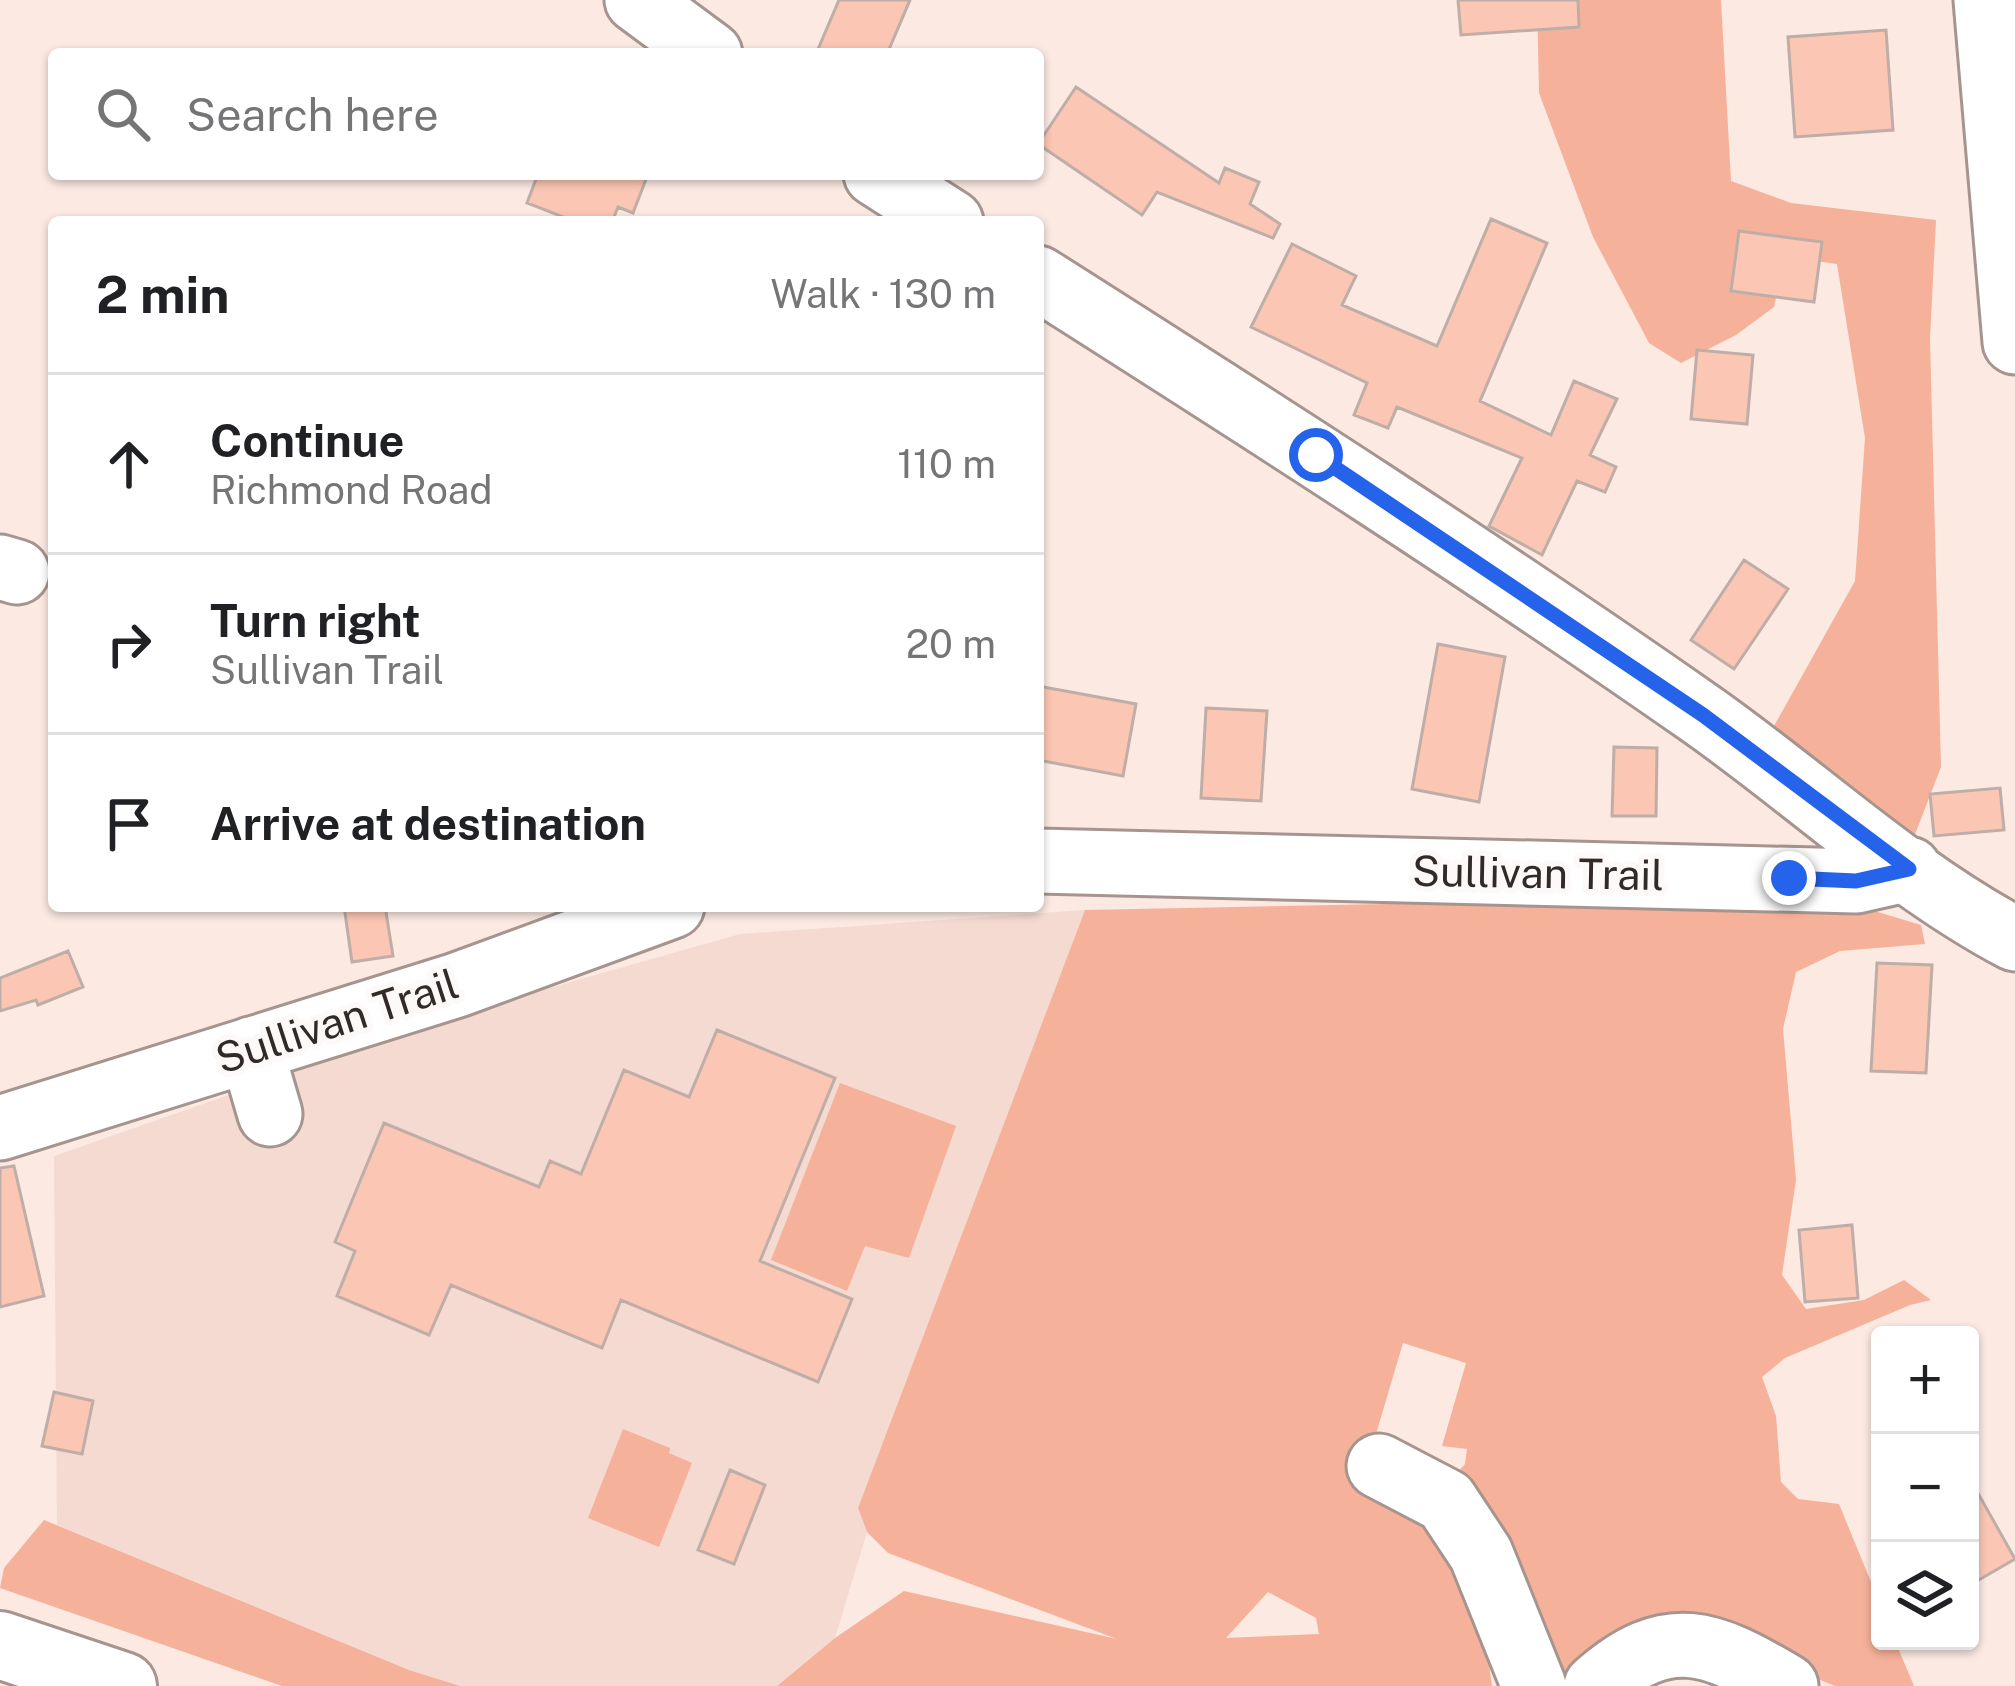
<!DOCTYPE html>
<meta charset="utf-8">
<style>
:root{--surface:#fff;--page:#f6f6f6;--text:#202124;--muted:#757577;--line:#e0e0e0}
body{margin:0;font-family:"Public Sans",sans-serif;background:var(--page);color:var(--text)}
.controls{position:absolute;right:36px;bottom:36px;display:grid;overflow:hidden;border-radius:12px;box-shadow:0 3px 9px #0004}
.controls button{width:108px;height:108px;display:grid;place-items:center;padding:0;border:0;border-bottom:3px solid var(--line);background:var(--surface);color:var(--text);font:60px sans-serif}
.stop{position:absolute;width:36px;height:36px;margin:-27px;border:9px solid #2563eb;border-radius:50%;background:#fff}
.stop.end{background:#2563eb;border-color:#fff;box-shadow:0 3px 12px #0008}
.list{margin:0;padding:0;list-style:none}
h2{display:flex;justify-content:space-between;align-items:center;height:156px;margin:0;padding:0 48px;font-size:51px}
h2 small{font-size:39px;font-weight:400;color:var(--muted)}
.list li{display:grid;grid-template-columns:78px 1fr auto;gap:36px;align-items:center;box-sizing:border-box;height:180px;padding:0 48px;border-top:3px solid var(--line)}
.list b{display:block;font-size:45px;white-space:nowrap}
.list p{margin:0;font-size:39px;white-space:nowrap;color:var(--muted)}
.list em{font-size:39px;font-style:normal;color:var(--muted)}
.icon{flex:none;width:66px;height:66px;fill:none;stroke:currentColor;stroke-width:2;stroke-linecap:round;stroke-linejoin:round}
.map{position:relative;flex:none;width:2015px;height:1686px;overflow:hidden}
.search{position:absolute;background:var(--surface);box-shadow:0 3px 9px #0004;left:48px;top:48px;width:996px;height:132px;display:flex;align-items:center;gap:30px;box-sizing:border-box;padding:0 42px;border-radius:12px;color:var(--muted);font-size:45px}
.panel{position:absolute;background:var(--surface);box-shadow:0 3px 9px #0004;left:48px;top:216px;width:996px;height:696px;border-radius:12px}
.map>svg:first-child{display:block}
.built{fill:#f4dad1}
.green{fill:#f5b199;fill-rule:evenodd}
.building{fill:#fbc6b3;stroke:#bfaea8;stroke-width:3}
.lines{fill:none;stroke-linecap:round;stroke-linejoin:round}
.minor-casing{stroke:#a6958f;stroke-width:69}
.major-casing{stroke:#a6958f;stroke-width:72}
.minor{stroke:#fff;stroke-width:63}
.major{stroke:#fff;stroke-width:66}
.route{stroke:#2563eb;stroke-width:15}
.labels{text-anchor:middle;stroke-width:12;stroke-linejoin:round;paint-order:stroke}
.street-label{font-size:42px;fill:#312a28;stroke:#fdf9f8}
</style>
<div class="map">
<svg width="2015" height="1686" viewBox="0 0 2015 1686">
<rect width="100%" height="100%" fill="#fbe9e2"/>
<path class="built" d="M1085,910l-227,598 9,24 -32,106 -58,48h-317l-51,-16 -352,-145 -3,-369 421,-147 265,-75z"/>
<path class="green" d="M1537,0h184l10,181 60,22 145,17 -6,119 11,428 -27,70 -145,-102 86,-154 10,-143 -28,-174 -52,-7 -11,50 -38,28 -55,28 -32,-20 -56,-106 -54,-144z
M1646,899l215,8 60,18 4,19 -85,7 -44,21 -13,57 13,151 -14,95 24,34 58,-9 40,-20 27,20 -21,5 -125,53 -23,19 14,39 5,66 17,17 41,5 41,100v37h15l19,45h-79l-53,-22 -167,-19 -50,41 -107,-214 7,-8 2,-15 -25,-3 24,-83 -63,-20 -27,91 -5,3 -6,37 77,51 52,124 -6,9 4,28h-715l58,-48 69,-47 213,48 -229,-86 -21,-21 -9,-24 227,-598zM1268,1592l48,26 3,16 -93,4z
M840,1083l116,43 -47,132 -44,-12 -18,45 -76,-31z
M623,1429l47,19 -1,5 23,10 -33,84 -71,-29z
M44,1520l365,150 51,16h-178l-282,-98 4,-20z"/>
<path class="building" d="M839,0h71l-23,54h-71z
M1458,0h120l1,27 -118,8z
M1886,30l7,100 -98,7 -7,-100z
M1076,87l143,96 6,-15 34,14 -9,22 30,20 -7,14 -116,-46 -15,23 -104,-71z
M538,174h110l-15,39 -15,-6 -6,15h-36l-49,-19z
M1491,219l56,24 -67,158 71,34 23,-54 43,18 -27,56 26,12 -11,25 -28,-11 -35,74 -53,-29 33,-68 -125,-51 -9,21 -34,-13 13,-32 -116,-56 41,-83 64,32 -14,29 95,41z
M1739,231l83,11 -8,60 -83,-11z
M1697,350l56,5 -6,69 -56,-5z
M1744,560l44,29 -54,80 -43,-29z
M1438,644l67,13 -26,145 -67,-13z
M1038,686l98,18 -13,72 -85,-16z
M1206,708l61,3 -6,90 -60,-3z
M1614,747l43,1 -1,68h-44z
M2000,788l4,42 -70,6 -4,-42z
M344,906h41l8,50 -41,6z
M68,951l15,36 -45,18 -2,-5 -36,11v-33z
M1877,963l55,2 -6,108 -55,-2z
M717,1030l118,48 -75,183 92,38 -34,83 -197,-82 -19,48 -151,-63 -22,50 -92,-39 18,-45 -20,-9 49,-119 155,64 11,-26 31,13 43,-104 65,27z
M14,1166l30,130 -44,11v-139z
M1852,1225l6,73 -53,4 -6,-72z
M54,1392l39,9 -11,53 -40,-8z
M730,1470l35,15 -31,79 -36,-14z
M1970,1479l45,80 -45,26z"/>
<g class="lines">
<defs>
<path id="minor" d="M637,0l73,54
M1986,0l29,342
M876,174l75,48
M1038,278c222,141 444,283 660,434 105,73 203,167 317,227
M0,567l17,5
M1038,861l818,20 53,-12
M251,1049l19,65
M0,1128l457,-143 215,-79
M1379,1466l67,35 35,53 53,132
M1596,1686c72,-64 116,-44 190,0"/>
<path id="major" d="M0,1645l123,41"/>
</defs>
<use href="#minor" class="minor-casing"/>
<use href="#major" class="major-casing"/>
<use href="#minor" class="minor"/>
<use href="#major" class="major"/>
</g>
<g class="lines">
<path class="route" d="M1316,455l387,260 206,154 -53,12 -67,-3"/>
</g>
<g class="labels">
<g class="street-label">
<text transform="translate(1538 873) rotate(1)" y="15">Sullivan Trail</text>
<text transform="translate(337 1021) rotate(-18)" y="15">Sullivan Trail</text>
</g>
</g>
</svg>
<div class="controls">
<button>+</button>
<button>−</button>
<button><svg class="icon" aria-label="layers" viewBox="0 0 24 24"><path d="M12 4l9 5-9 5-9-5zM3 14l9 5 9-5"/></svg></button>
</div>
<div class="stop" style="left:1316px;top:455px"></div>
<div class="stop end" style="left:1789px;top:878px"></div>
<div class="search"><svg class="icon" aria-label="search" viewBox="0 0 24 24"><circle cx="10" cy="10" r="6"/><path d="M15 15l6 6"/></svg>Search here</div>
<section class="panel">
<h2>2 min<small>Walk · 130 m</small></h2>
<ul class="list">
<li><svg class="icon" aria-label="ahead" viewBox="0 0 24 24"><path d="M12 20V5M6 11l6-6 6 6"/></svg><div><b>Continue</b><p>Richmond Road</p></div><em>110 m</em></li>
<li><svg class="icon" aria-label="right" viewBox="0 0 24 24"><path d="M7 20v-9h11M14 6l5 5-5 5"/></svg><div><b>Turn right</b><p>Sullivan Trail</p></div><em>20 m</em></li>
<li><svg class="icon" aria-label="arrive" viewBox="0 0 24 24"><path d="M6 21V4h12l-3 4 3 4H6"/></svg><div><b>Arrive at destination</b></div></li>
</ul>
</section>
</div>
